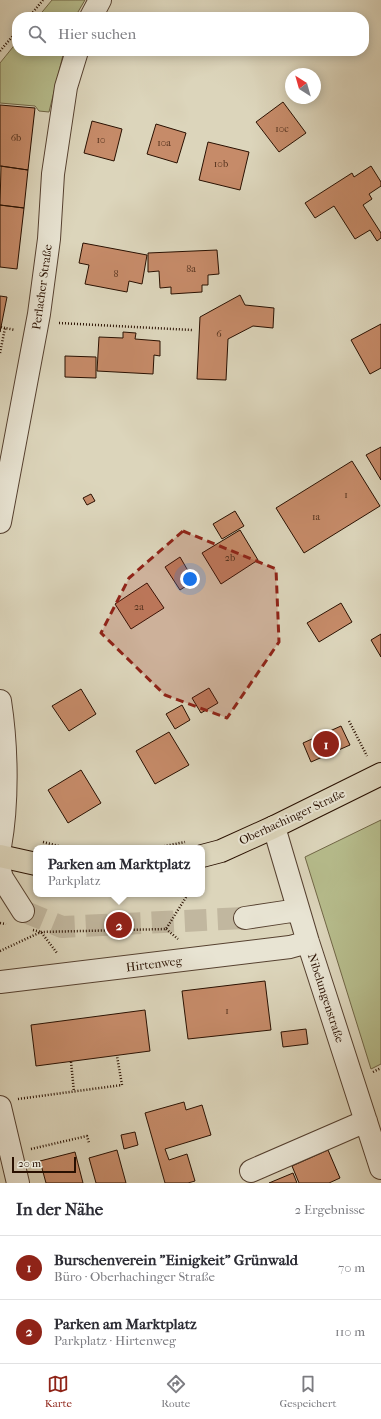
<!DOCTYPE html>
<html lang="de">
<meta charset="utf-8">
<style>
:root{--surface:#fff;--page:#f7f7f7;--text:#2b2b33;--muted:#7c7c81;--line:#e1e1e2;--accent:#8f2418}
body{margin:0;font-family:"IM FELL French Canon",serif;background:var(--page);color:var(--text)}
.compass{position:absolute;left:285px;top:68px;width:36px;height:36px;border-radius:50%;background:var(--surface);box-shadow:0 2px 10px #0003;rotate:323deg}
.scale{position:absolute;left:12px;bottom:10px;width:64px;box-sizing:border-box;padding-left:4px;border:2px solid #291001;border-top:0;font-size:11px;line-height:14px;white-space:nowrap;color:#291001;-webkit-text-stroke:3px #e8e4d3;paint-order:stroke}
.you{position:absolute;left:190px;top:579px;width:14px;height:14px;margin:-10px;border:3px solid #fff;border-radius:50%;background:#1a73e8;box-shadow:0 0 0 6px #1a73e833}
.badge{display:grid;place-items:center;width:26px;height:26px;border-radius:50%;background:var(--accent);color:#fff;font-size:13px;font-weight:700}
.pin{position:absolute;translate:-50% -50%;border:2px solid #fff;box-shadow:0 1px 4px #0006}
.popup{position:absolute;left:33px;top:845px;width:172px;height:52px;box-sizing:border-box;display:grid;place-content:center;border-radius:8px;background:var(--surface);filter:drop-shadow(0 1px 3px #0005);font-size:13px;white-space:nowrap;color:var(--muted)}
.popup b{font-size:15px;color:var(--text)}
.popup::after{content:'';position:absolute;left:50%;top:100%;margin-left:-8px;border:8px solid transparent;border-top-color:var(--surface)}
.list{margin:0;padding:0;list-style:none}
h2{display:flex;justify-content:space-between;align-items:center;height:52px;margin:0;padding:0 16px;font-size:17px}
h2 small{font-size:13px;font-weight:400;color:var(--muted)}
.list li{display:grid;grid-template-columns:26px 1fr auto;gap:12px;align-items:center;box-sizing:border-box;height:64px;padding:0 16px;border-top:1px solid var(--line)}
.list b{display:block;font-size:15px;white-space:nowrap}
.list p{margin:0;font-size:13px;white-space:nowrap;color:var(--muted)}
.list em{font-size:13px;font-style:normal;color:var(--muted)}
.icon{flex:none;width:22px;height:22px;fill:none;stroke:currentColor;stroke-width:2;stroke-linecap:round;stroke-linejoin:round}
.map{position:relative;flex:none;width:381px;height:1183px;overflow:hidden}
.search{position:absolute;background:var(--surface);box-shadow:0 2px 10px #0003;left:12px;right:12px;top:12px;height:44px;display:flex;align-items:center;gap:10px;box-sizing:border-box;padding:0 14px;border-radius:16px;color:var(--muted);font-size:15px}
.sheet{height:180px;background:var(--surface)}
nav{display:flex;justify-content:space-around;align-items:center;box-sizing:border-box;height:56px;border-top:1px solid var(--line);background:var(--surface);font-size:11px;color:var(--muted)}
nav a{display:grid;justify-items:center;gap:2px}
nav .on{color:var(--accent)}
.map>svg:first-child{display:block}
.green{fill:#b6bc8c;stroke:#706646}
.building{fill:#c68b69;stroke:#291001}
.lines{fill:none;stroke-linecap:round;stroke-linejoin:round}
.minor-tunnel{stroke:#c1b79f;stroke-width:22;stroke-dasharray:22 11;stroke-linecap:butt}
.minor-casing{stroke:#564130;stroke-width:24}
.major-casing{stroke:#291001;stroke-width:24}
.path{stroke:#291001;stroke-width:2.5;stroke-dasharray:1 2;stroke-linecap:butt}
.minor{stroke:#e8e4d3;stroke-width:22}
.major{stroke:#dcd5bb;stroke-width:22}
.marked{fill:#8f2418;fill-opacity:0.2;stroke:#8f2418;stroke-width:3;stroke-dasharray:8 5;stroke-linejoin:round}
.labels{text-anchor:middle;stroke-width:4;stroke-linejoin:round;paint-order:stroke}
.number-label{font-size:10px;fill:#502f1b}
.street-label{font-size:12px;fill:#291001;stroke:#e8e4d3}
</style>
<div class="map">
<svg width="381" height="1183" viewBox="0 0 381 1183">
<rect width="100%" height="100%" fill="#dcd5bb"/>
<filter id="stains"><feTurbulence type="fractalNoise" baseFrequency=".005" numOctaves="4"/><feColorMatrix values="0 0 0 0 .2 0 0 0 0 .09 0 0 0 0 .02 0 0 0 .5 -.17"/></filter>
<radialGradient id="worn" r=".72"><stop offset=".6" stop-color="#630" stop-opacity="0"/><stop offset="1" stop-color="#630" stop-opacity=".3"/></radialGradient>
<path class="green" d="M52,0h33l-10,17h-37z
M17,42v9h47l-15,61 -10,-1 -4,-5 -35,-3v-40z
M381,820v244l-10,5 -66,-212z"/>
<path class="building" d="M283,102l23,31 -27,19 -23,-30z
M0,105l35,3 -7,62 -28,-4z
M92,121l30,8 -8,32 -30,-8z
M156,124l30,9 -9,30 -30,-9z
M208,142l41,10 -9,38 -41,-10z
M1,166l27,4 -4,38 -24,-3z
M371,166l10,16v4l-12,8 3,5 -9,6 18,28v5l-4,3 -7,-11 -15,9 -21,-33 -19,12 -10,-15 47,-30 2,4z
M0,205l24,3 -7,61 -17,-2z
M83,243l64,12 -5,29 -13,-3 -2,11 -42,-8 4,-19 -10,-2z
M217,250l2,24 -11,1v10h-6v7l-31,2v-7l-11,1 -1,-17 -11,1v-19z
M240,295l5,10 29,3 -1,20 -20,-2 -25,13 -2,41 -29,-1 3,-62z
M0,296l7,1 -7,35z
M381,324v44l-11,6 -19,-34z
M123,332l13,1 -1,6 25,2v15l-6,-1 -1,19 -56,-3 2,-34 24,1z
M65,356l31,1v21l-31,-1z
M381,447v33l-15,-25z
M352,461l28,45 -76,47 -28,-45z
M91,494l4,7 -8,4 -4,-7z
M235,511l9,15 -22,13 -9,-15z
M240,530l18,30 -37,24 -19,-31z
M180,557l14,24 -14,9 -15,-23z
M147,583l17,25 -33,21 -16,-25z
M341,603l11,19 -33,20 -12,-19z
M381,634v23l-10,-17z
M209,688l9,15 -17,10 -9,-15z
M81,689l15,25 -27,17 -17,-25z
M182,705l8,15 -15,9 -9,-15z
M341,726l9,19 -39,17 -8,-19z
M169,732l20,33 -34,19 -19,-33z
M81,770l20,33 -33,20 -20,-33z
M265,981l6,49 -83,9 -6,-48z
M145,1010l5,41 -114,15 -5,-41z
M306,1029l2,15 -25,3 -2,-15z
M184,1102l2,8 16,-5 9,30 -46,14 4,11 18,-6 8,27 -7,2h-23l-20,-70z
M135,1132l3,13 -14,4 -3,-14z
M117,1150l9,33h-30l-7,-25z
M328,1150l12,28 -11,5h-30l-7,-17z
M75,1152l8,31h-37l-6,-22z
M293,1173l4,10h-28z"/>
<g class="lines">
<path class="minor-tunnel" d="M23,911l39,16 183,-9"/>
<defs>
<path id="minor" d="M91,17l9,-17
M0,522l39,-208 10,-75 4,-65 13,-87 11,-36
M0,701c7,45 8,101 0,146
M274,827l34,115 73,226
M0,871l2,7 21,33
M245,918l53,-8
M0,982l290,-35 18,-5
M0,1107l18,76
M251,1171l115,-50"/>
<path id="major" d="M0,856l36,8
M202,856l19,-5 53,-24 107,-53"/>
</defs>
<use href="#minor" class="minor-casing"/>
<use href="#major" class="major-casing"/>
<path class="path" d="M29,17l14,-17
M0,51l17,-20
M59,323l133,7
M1,327l4,1
M0,353l5,-25 10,2
M349,721l18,35
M43,842l24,6
M155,848l30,-6
M0,923l6,1
M166,929l12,10
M33,930l8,2 16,21
M0,951l41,-19 125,-3 22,-35
M71,1062l3,30
M373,1072l8,-4
M18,1099l104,-14 -5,-29
M31,1149l56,-13 2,7"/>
<use href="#minor" class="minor"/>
<use href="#major" class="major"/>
</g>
<path class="marked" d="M183,531l93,38 3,73 -52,76 -62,-23 -64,-62 28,-55z"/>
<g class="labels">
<g class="number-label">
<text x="282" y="132">10c</text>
<text x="16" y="141">6b</text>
<text x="101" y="143">10</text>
<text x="164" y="146">10a</text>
<text x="221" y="167">10b</text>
<text x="191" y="272">8a</text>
<text x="116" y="277">8</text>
<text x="219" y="337">6</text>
<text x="346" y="498">1</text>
<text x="316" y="520">1a</text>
<text x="230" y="561">2b</text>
<text x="139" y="610">2a</text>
<text x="227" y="1014">1</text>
</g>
<g class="street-label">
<text transform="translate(42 287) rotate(-82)" y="4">Perlacher Straße</text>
<text transform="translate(292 817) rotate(-25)" y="4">Oberhachinger Straße</text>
<text transform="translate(154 964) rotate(-7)" y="4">Hirtenweg</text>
<text transform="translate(326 998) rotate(72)" y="4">Nibelungenstraße</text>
</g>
</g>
<rect width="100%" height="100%" filter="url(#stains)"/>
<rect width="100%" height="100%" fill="url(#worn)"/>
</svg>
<svg class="compass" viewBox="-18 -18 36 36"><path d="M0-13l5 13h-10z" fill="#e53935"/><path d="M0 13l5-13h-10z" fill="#7c7c81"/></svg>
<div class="scale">20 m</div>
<div class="you"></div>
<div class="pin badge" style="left:326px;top:744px">1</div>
<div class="pin badge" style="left:119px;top:925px">2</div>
<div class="popup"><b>Parken am Marktplatz</b>Parkplatz</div>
<div class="search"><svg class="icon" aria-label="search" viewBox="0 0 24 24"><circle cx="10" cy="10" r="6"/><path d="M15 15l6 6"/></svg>Hier suchen</div>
</div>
<section class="sheet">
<h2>In der Nähe<small>2 Ergebnisse</small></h2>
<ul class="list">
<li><span class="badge">1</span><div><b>Burschenverein &quot;Einigkeit&quot; Grünwald</b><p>Büro · Oberhachinger Straße</p></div><em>70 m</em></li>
<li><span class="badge">2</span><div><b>Parken am Marktplatz</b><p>Parkplatz · Hirtenweg</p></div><em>110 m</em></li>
</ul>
</section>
<nav>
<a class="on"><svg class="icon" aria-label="map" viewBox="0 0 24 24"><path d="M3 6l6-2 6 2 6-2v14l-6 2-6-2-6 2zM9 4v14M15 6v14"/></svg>Karte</a>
<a><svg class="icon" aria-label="directions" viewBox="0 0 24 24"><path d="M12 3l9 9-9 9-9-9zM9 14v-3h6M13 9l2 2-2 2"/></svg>Route</a>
<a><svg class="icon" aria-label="saved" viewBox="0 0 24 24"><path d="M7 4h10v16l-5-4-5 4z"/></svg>Gespeichert</a>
</nav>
